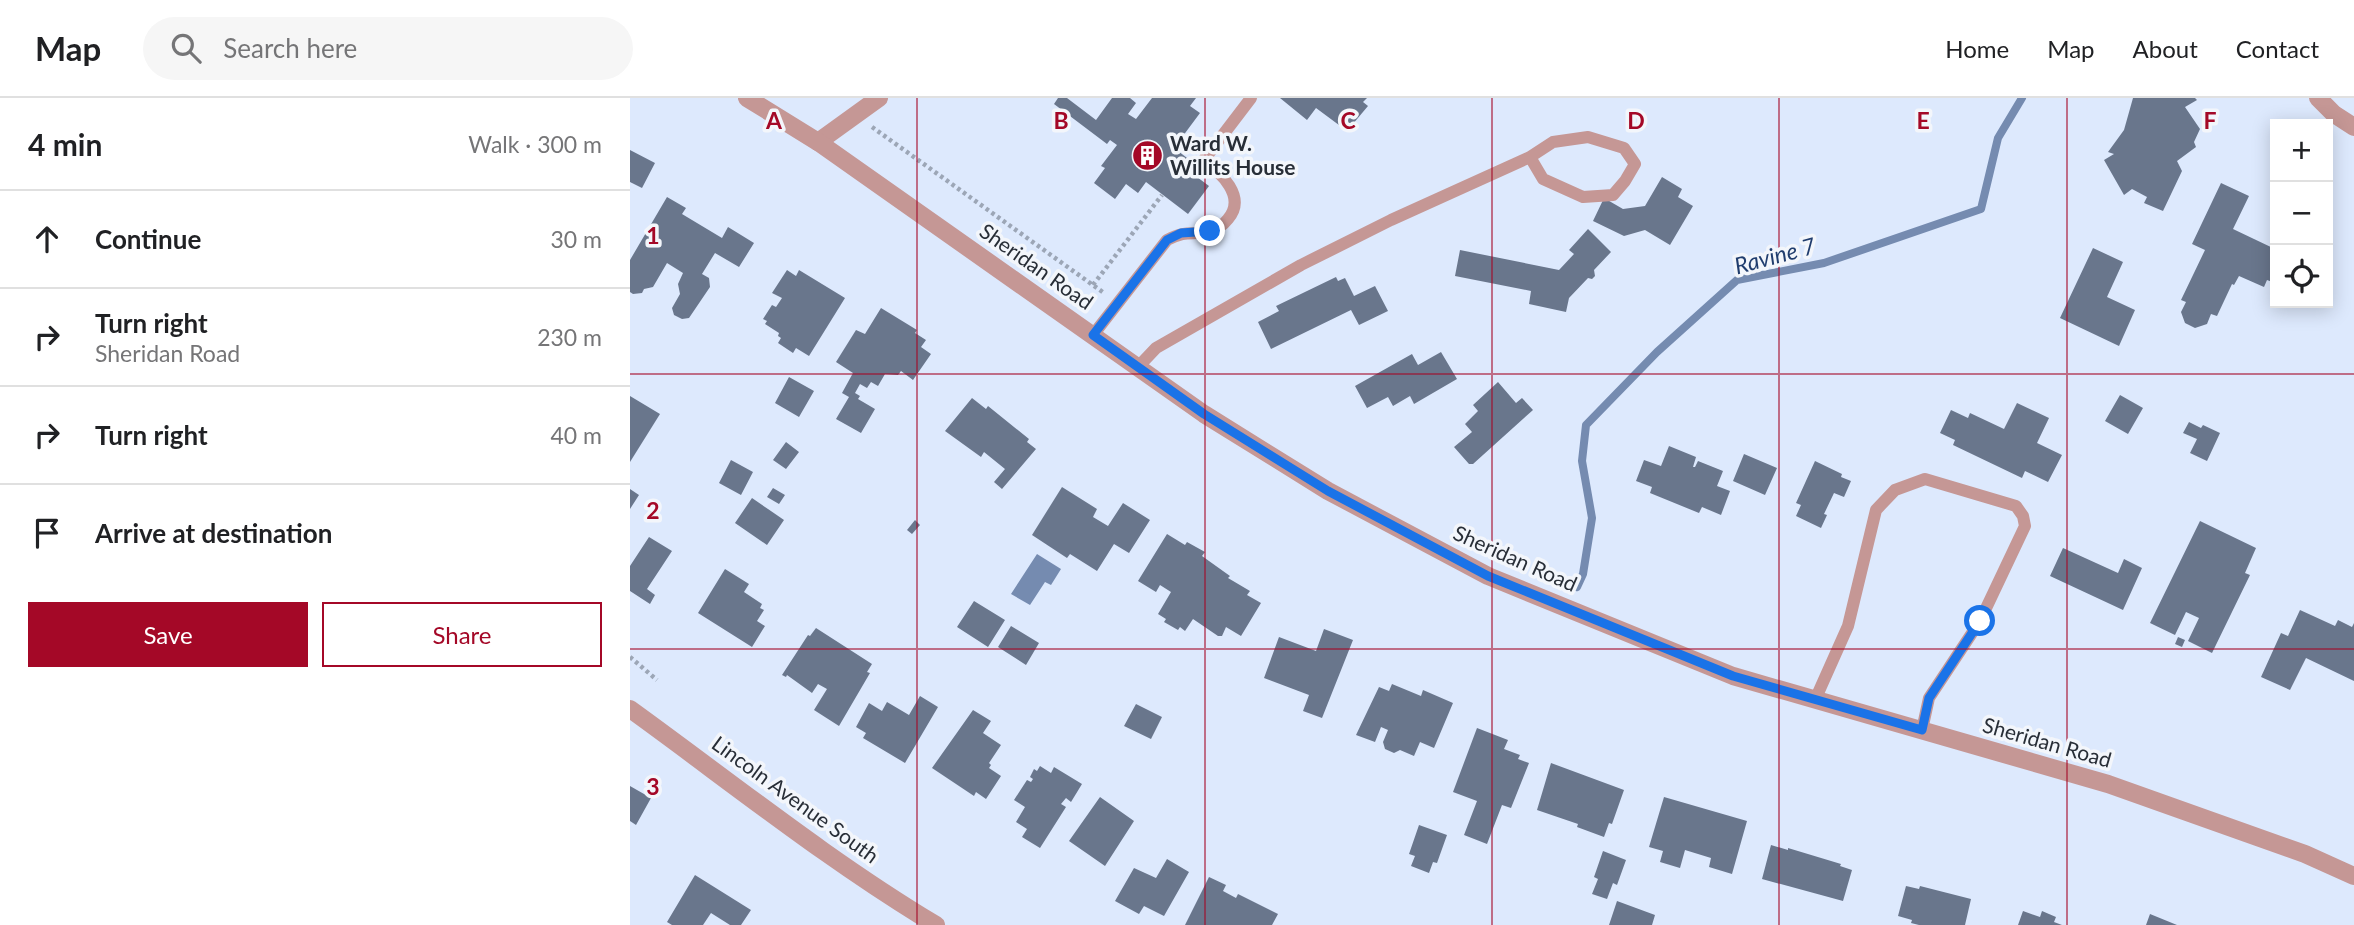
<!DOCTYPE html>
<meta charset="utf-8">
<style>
:root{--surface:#fff;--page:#f6f6f6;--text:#202124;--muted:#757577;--line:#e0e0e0;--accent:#a40827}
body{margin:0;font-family:Lato,sans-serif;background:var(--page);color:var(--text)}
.controls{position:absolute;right:21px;top:21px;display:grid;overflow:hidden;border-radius:0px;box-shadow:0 4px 18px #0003}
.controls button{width:63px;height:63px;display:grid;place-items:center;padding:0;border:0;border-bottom:2px solid var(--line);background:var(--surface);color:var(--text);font:35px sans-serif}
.stop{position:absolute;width:21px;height:21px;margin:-16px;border:5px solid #1a73e8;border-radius:50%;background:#fff}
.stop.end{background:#1a73e8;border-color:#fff;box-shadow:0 2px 7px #0008}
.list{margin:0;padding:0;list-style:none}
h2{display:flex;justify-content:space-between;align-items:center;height:91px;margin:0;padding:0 28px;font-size:30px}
h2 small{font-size:23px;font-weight:400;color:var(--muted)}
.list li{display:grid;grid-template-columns:46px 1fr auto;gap:21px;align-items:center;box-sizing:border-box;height:98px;padding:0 28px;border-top:2px solid var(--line)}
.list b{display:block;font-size:26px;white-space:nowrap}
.list p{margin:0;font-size:23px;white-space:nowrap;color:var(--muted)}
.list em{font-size:23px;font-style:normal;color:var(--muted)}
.actions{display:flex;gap:14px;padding:21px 28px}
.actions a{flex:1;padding:16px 0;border:2px solid var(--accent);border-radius:0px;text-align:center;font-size:24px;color:var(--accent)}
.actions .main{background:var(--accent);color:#fff}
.icon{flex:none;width:38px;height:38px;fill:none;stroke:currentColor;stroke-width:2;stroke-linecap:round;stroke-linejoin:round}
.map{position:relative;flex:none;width:1724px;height:827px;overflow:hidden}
header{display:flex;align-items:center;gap:42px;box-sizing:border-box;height:98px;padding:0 35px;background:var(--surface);border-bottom:2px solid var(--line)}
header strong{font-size:33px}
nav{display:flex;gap:38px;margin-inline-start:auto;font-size:24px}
.search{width:490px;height:63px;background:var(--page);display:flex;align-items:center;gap:18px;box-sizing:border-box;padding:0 24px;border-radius:38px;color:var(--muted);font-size:26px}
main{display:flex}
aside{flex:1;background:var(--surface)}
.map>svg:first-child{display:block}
.water{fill:#758bb0}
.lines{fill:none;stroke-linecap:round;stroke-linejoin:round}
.stream{stroke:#758bb0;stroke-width:8}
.building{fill:#69768c}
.path{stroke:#9ca6b6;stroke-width:4.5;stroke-dasharray:3.5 3.5;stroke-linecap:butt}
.service{stroke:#c59795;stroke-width:12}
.minor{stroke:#c59795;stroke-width:18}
.tertiary{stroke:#c59795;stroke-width:18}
.route{stroke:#1a73e8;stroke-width:9}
.grid{fill:none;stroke:#a40827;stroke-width:2;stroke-opacity:0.55}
.labels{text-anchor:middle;stroke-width:7;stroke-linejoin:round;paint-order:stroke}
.poi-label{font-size:21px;font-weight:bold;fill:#282e37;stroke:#f3f6fb;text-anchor:start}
.street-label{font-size:21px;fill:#282e37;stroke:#f3f6fb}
.water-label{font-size:23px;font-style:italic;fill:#203d6e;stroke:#f3f6fb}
.grid-label{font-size:23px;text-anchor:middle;font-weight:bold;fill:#a40827;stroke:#f3f6fb;stroke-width:7;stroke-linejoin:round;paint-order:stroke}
</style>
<header>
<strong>Map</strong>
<div class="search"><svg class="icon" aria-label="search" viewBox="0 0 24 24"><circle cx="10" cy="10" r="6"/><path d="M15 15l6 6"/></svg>Search here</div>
<nav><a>Home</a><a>Map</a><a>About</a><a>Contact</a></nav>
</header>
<main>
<aside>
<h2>4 min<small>Walk · 300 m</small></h2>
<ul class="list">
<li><svg class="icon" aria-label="ahead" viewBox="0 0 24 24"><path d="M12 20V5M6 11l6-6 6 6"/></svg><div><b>Continue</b></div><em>30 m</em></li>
<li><svg class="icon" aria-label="right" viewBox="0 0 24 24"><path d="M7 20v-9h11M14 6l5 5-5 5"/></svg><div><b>Turn right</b><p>Sheridan Road</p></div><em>230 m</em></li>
<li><svg class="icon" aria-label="right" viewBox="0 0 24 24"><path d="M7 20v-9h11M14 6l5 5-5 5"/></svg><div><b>Turn right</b></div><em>40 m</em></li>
<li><svg class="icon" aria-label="arrive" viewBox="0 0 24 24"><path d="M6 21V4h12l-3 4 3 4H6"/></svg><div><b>Arrive at destination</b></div></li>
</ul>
<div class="actions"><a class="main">Save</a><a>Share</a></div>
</aside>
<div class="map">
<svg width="1724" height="827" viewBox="0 0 1724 827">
<rect width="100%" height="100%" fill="#dde9fd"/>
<path class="water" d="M407,456l24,15 -10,16 -6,-3 -15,23 -19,-11z"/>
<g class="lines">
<path class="stream" d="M947,489l6,-13 9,-56 -10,-57 4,-36 71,-73 80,-72 87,-17 157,-54 17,-71 24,-40"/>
</g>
<path class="building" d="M428,0h9l29,22 16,-22h18l6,5 -8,11 8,5 16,-21h44l-6,8 10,7 -26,35 21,16 -6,7 20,15 -21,28 -42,-32 -8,11 -12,-9 -11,15 -21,-16 11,-15 -4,-2 16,-21 -7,-5 -3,4 -53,-40z
M650,0h87l-4,4 5,4 -21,25 -31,-23 -9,12z
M1503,0h62l2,2 -12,7 15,22 -6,13 2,5 -19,14 5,10 -19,40 -19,-8 3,-6 -15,-8 -8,6 -20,-35 10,-6 -6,-2 16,-22z
M0,52l25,13 -13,25 -12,-6z
M1032,79l20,12 -4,8 15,9 -23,39 -25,-15 -21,6 -31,-15 11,-23 19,11 22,-3z
M1591,85l28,13 -16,33 42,20v34l-8,-3 -3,7 -25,-11 -5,9 -2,-1 -15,32 -6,-2 -4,10 -12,4 -10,-5 -4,-11 5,-10 -5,-2 24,-50 -13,-6z
M37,99l19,11 -4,6 40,24 6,-11 26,16 -15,24 -24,-14 -13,21 7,4 1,9 -21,31 -7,1 -8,-4 -2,-7 8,-14 -2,-10 5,-11 -16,-10 -14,24 -9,2 -2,4 -9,1 -3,-2v-32z
M958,131l23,23 -17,18 1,6 -3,3 -4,-1 -19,20 -3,14 -37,-8 2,-13 -76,-15 5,-26 99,20 15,-16 -5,-4z
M1463,150l30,14 -16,35 28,13 -16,36 -59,-28z
M157,172l9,6 3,-6 46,28 -36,58 -13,-8 -3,5 -15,-10 3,-5 -3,-2 1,-3 -14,-9 2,-3 -4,-2 9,-14 4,2 6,-9 -10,-5z
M706,179l2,4 7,-3 9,18 21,-10 13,25 -29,14 -8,-15 -80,39 -13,-27 21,-11 -3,-5z
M251,210l36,22 -2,3 11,7 -5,7 10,7 -18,26 -12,-9 -3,4 -13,-1 -7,12 -7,-4 -4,6 -7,-4 -5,9 5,3 -2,3 17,10 -14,24 -25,-14 13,-22 -7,-4 11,-20 -17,-11 20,-32 9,4z
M811,254l16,27 -43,25 -4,-8 -17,10 -5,-9 -21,11 -12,-22 57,-32 6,11z
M159,279l25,14 -15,26 -24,-14z
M868,284l18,21 6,-5 11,12 -60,54h-4l-15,-17 18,-15 -7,-8 13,-13 -5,-6z
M1490,297l23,13 -15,26 -23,-13z
M0,298l30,18 -30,48z
M342,300l14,11 2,-3 41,33 -2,3 9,7 -34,40 -8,-7 11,-13 -21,-17 -3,5 -36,-26z
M1387,305l32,15 -12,25 25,12 -14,27 -23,-11 -3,7 -69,-33 2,-5 -15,-7 11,-23 17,8 2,-5 34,16z
M1559,324l12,6 2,-3 17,8 -13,28 -17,-8 7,-14 -14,-6z
M156,344l13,10 -13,17 -13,-9z
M1039,348l27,11 -3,10h2l3,-6 25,10 -6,15 13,5 -9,24 -19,-8 -3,6 -49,-20 2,-6 -16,-6 8,-21 17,6z
M1114,356l33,14 -12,27 -32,-14z
M101,362l22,12 -12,23 -22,-12z
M1185,363l27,13 -1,3 10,4 -7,16 -10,-4 -10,21 3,1 -6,13 -25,-12 5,-11 -5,-2z
M432,389l35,22 -4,8 15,9 15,-23 27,17 -21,33 -15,-9 -17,27 -27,-17 -3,4 -35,-23z
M143,390l12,7 -6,9 -12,-7z
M0,391l9,6 -9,14z
M122,400l32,22 -17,25 -32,-22z
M285,422l5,5 -8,9 -5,-4z
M1570,423l56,27 -11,25 5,2 -38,78 -24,-12 11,-23 -13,-6 -11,23 -25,-12z
M537,436l18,11 2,-3 18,10 -3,4 28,20 -2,2 22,13 -3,4 14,8 -20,33 -15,-9 -4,9h-4l-25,-17 -8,12 -5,-4 -2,3 -14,-8 2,-3 -8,-5 13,-22 -11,-7 -4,7 -18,-11z
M19,439l23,14 -25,38 8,6 -5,9 -20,-13v-25z
M1433,450l55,25 6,-14 18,9 -19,42 -73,-34z
M95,471l24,15 -5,8 18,12 -2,4 4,2 -7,11 8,5 -13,21 -54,-34z
M344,503l31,19 -17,27 -31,-20z
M1670,512l35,16 3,-6 14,7 2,-4v58l-48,-23 -16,32 -29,-13 20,-44 7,3z
M381,528l28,17 -13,22 -28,-18z
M186,530l56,36 -5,8 3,1 -31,53 -25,-16 13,-21 -9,-5 -6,9 -25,-18 -1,2 -4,-2 26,-40 2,1z
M694,531l29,11 -31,78 -19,-7 6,-16 -45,-17 15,-41 37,14z
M1548,539l7,3 -3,7 -7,-3z
M762,586l29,12 2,-6 30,13 -19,45 -14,-6 -6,14 -14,-6 -6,3 -9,-4 -2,-7 5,-12 -7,-3 -6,15 -19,-7 23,-48 10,4z
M290,598l18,11 -33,56 -42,-25 3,-5 -10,-6 13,-24 13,8 5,-9 22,13z
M506,606l26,13 -11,22 -27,-13z
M343,612l18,11 -8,12 18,12 -12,18 2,2 -2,3 12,8 -15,23 -10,-7 -2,4 -42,-28z
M847,630l31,12 -4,9 16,6 -2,4 11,4 -18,45 -9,-3 -15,39 -23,-9 13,-34 -24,-9z
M921,665l73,27 -12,34 -3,-1 -5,14 -27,-10 1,-3 -41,-14z
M410,668l11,7 3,-6 28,17 -11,18 -5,-4 -5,6 5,3 -26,41 -18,-11 5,-8 -11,-7 9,-15 -11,-7 13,-20 4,2 2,-3 -3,-2 4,-8 3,2z
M0,688l21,12 -15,27 -6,-4z
M470,699l34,24 -29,45 -36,-25z
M1034,699l83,24 -15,53 -23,-7 2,-9 -26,-8 -5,18 -20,-6 3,-11 -14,-4z
M789,727l28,10 -10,28 -4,-1 -4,11 -18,-7 4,-10 -6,-2z
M1141,747l17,5v-2l53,16 -1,2 12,4 -9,31 -81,-22z
M973,753l23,9 -9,25 -4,-2 -6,16 -15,-5 6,-15 -4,-2z
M537,761l22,13 -25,44 -20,-10 -5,8 -24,-13 19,-33 22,10z
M65,777l56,35 -10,15h-11l-19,-12 -8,12h-31l-5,-3z
M579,779l17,8 -3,6 13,7 2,-4 40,20 -6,11h-87z
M1276,788l13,3 1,-3 51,13 -6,26h-46l-8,-2 1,-3 -14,-4z
M987,803l38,14 -3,10h-43z
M1393,813l17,6 2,-6 14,6 -2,5 8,3h-44z
M1520,816l27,11h-31z"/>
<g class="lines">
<path class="path" d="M242,29l232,166
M463,187l69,-90
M0,559l27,23"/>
<path class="service" d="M463,237l74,-95c21,-11 25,-4 43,-9 7,-1 14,-7 18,-12 19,-22 -7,-47 -25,-58l48,-63
M508,269l18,-19 145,-83 90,-45 139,-63 23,-15 35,-5 36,11 11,16 -10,17 -12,14 -30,2 -40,-18 -13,-22
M1185,602l33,-74 28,-116 19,-20 30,-11 91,27 7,10 2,10 -45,95 -51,77 -7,32"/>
<path class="minor" d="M1688,0l16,16 20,13
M188,44l61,-44
M0,611c101,73 199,152 306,216"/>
<path class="tertiary" d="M117,0l71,44 386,272 124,77 160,85 245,100 375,108 197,70 49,22"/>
</g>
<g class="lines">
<path class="route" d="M580,133l-29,2 -14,7 -74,95 111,79 124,77 160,85 245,100 189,54 7,-32 51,-77"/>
</g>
<path class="grid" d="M287,0v827M575,0v827M862,0v827M1149,0v827M1437,0v827M0,276h1724M0,551h1724"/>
<defs>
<symbol id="building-disc" viewBox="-11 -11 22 22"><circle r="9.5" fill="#a40827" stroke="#f3f6fb"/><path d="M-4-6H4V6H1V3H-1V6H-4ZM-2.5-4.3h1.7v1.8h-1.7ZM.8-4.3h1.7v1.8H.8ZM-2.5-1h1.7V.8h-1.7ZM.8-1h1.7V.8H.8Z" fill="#fff"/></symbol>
</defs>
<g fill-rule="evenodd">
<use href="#building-disc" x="500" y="40" width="35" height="35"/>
</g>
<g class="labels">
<g class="poi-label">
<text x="540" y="53">Ward W.<tspan x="540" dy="24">Willits House</tspan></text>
</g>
<g class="street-label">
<text transform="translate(406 169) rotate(35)" y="7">Sheridan Road</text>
<text transform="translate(885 461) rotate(24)" y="7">Sheridan Road</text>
<text transform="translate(1417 645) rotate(16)" y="7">Sheridan Road</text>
<text transform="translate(165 702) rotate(36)" y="7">Lincoln Avenue South</text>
</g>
<g class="water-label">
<text transform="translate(1145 158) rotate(-15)" y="8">Ravine 7</text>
</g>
</g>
<g class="grid-label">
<text x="144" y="31">A</text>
<text x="431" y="31">B</text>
<text x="718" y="31">C</text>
<text x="1006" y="31">D</text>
<text x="1293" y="31">E</text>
<text x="1580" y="31">F</text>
<text x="23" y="146">1</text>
<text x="23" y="421">2</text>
<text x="23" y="697">3</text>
</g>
</svg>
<div class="controls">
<button>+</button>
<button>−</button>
<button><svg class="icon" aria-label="locate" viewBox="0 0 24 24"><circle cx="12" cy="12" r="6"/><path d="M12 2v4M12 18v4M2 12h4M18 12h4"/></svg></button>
</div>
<div class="stop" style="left:1350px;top:523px"></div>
<div class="stop end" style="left:580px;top:133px"></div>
</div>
</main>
